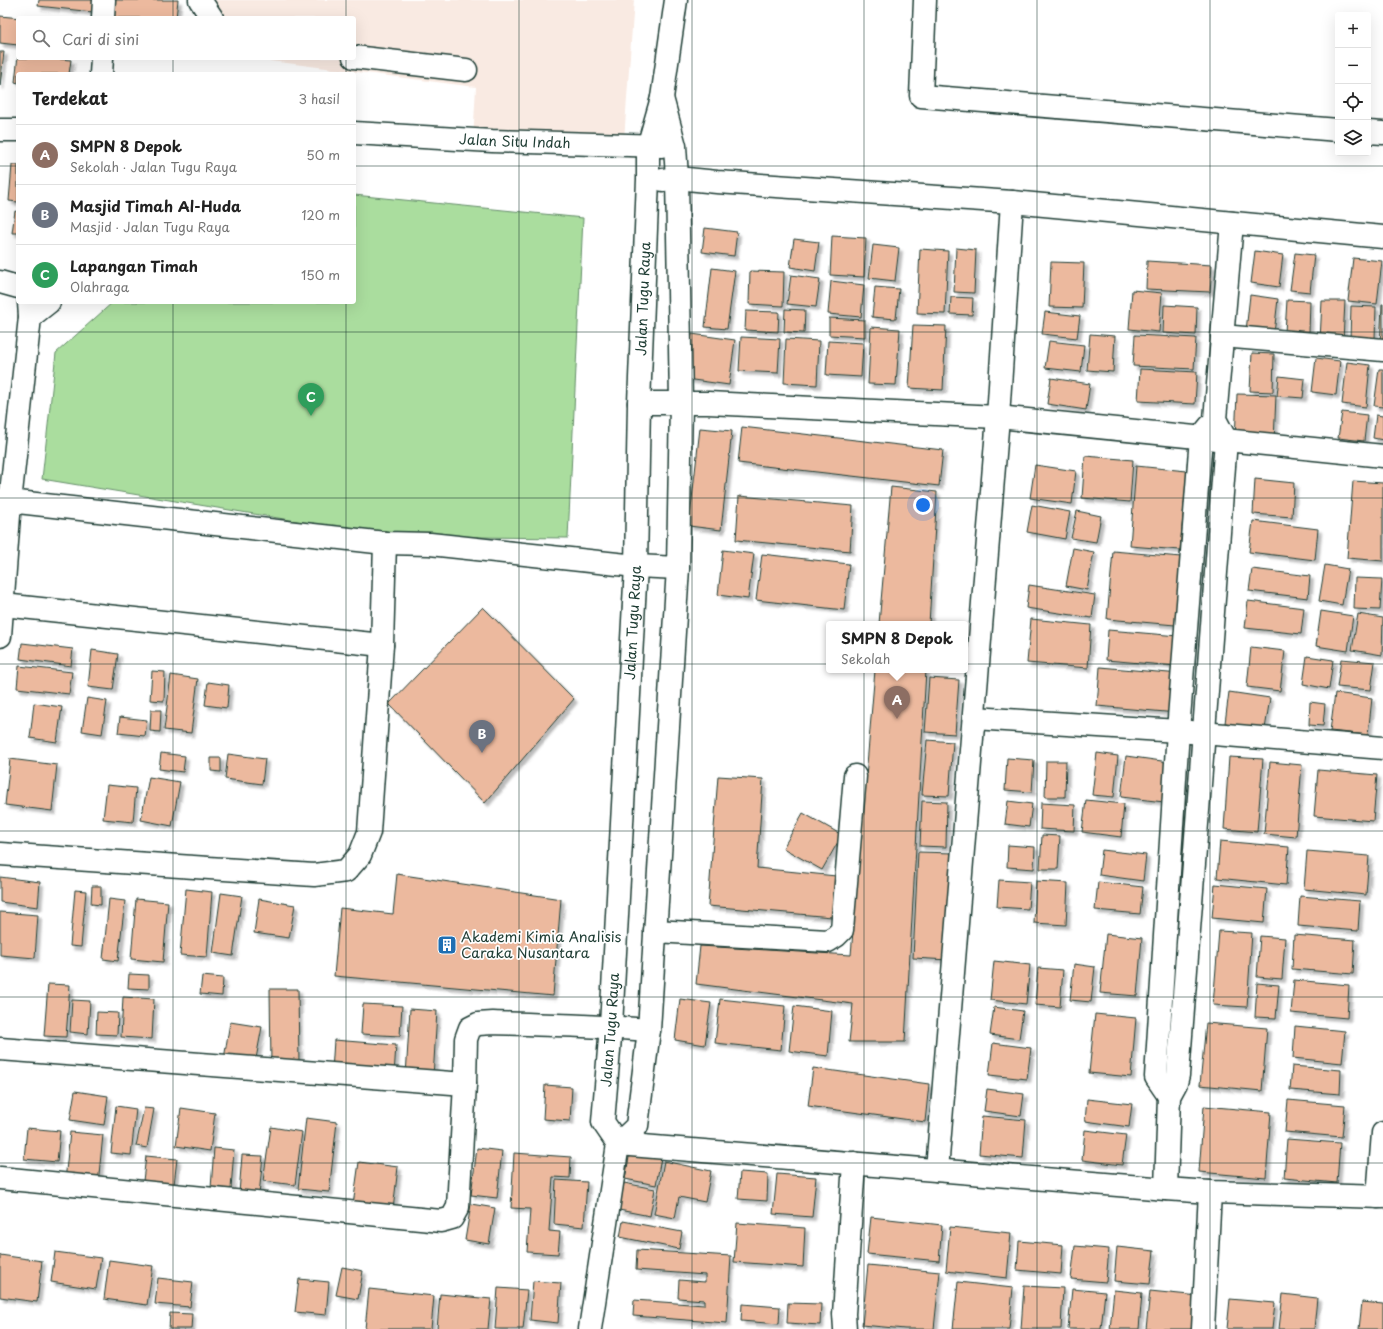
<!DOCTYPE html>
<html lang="id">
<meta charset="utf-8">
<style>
:root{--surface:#fff;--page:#f2f2f2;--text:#222;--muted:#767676;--line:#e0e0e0;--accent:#1f6fb2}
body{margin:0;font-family:"Playpen Sans",sans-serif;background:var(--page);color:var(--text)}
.controls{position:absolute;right:12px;top:12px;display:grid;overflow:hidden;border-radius:4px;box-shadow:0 4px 16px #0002}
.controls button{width:36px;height:36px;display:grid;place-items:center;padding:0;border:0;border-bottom:1px solid var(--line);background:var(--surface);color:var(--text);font:20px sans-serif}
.you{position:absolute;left:923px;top:505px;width:14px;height:14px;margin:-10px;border:3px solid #fff;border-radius:50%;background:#1a73e8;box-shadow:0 0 0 6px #1a73e833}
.badge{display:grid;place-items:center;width:26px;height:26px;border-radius:50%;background:var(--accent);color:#fff;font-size:13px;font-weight:700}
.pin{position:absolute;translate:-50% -33px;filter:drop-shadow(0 1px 2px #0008)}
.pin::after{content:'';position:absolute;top:21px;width:14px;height:12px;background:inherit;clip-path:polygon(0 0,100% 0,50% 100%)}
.popup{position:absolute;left:826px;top:621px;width:142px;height:52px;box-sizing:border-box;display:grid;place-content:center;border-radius:4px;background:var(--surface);filter:drop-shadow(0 1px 3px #0005);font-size:13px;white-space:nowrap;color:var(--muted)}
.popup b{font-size:15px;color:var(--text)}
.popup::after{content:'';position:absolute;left:50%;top:100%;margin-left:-8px;border:8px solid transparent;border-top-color:var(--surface)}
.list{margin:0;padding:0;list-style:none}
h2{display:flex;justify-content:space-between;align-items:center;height:52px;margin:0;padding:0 16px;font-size:17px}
h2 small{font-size:13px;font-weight:400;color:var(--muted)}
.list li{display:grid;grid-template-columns:26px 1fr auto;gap:12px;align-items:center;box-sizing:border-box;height:60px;padding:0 16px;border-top:1px solid var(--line)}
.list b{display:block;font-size:15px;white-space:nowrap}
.list p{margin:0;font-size:13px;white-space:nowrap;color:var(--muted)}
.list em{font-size:13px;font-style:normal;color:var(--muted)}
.icon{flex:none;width:22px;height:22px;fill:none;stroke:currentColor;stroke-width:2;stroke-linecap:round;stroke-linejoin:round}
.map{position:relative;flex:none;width:1383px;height:1329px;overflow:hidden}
.search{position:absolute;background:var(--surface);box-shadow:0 4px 16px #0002;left:16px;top:16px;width:340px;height:44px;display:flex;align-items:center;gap:10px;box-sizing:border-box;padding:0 14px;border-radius:4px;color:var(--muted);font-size:15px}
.panel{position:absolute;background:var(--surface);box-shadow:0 4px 16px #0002;left:16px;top:72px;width:340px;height:232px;border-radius:4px}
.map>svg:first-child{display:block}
.built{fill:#f9eae2}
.green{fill:#aadd9e;stroke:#648d69}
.building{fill:#ecb99e;stroke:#1f3d34;filter:url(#shadow)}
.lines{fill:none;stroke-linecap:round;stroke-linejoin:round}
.minor-casing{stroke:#1f3d34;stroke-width:25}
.minor{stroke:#fff;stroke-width:22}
.grid{fill:none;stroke:#1f3d34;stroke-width:1;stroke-opacity:0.55}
.labels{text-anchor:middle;stroke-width:3.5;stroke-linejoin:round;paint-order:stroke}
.street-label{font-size:14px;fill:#1f3d34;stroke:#fff}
.poi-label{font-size:14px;fill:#1f3d34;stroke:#fff;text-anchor:start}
</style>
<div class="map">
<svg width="1383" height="1329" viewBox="0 0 1383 1329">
<defs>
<filter id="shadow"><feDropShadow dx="3.5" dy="3.5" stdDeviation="1" flood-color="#0004"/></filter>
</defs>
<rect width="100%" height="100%" fill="#fff"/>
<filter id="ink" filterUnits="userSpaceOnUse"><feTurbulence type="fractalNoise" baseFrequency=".025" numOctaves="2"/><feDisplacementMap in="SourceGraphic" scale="8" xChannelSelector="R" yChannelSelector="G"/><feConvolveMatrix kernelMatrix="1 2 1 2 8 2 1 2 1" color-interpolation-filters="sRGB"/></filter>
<g filter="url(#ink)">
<path class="built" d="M207,0h427l-11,154 -150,-14 3,-53 -229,-29h107v-40h-137z"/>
<path class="green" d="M354,195l229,23 -15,320 -181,-2 -345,-57 14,-126 57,-51h241z"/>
<path class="building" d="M39,0h55l-1,12 -55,-6z
M112,0h66l-2,18h-66z
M0,16l21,2h-3v27l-18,-2z
M0,52h4l-4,34z
M18,55v3h30l23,2 -2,14h-51v9l-3,-1z
M12,165h6v37l-9,-1z
M15,211l3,1v21h-6z
M705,228l32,4 -3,24 -32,-4z
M832,236l34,2 -2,39 -34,-2z
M794,239l25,3 -4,29 -25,-4z
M873,245l26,3 -4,33 -26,-3z
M956,248l20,2 -2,43 -20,-1z
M920,249l28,2 -3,63 -28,-1z
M1255,251l28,4 -4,32 -28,-4z
M1295,253l19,2 -4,37 -20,-2z
M1353,258l29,3 -5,43 -29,-3z
M1147,261l65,4 -2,27 -64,-3z
M1051,262l33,1 -2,45 -33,-1z
M712,268l23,3 -8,58 -22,-2z
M750,271l34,1 -1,34 -34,-2z
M791,275l29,4 -4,28 -29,-3z
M831,281l33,4 -3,32 -33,-3z
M875,287l24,2 -3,30 -24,-2z
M1132,290l30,3 -3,39 -30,-3z
M1250,295l28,4 -4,35 -28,-3z
M951,297l22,1 -1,17 -22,-1z
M1287,300l23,1 -1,32 -24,-1z
M1322,301h23l-2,40 -23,-1z
M1382,304h1v42h-3z
M1164,305l33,2 -1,28 -33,-2z
M1351,306l25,1 -1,32 -25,-1z
M785,309l20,1 -1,23 -20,-1z
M746,311l33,1 -1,20 -33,-2z
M1045,312l35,4 -3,22 -35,-4z
M829,318l36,2v17l-36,-2z
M913,325l33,1 -3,64 -34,-2z
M871,327l29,2 -4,56 -28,-1z
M692,334l43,6 -6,45 -43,-6z
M1090,334l25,2 -2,36 -26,-2z
M1135,335l61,3 -2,31 -61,-3z
M741,337l39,2 -2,34 -39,-2z
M786,339l33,2 -2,44 -33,-2z
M828,341l35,2 -2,34 -35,-2z
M1049,341l35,4 -3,27 -36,-4z
M1252,353l22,1 -1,38 -23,-1z
M1316,358l24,3 -4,34 -24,-3z
M1347,362l23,3 -4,42 -24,-3z
M1140,369l57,3 -2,32 -57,-3z
M1379,369h4v38l-9,-1z
M1279,376l26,3 -2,19 -26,-2z
M1051,378l39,6 -4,26 -39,-6z
M1237,394l39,1 -2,47 -39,-2z
M1342,412l25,3 -3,26 -26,-3z
M1376,415l7,1v24l-10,-2z
M742,427l201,23 -4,36 -201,-23z
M700,428l32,3 -11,99 -32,-4z
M1085,456l48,4 -3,42 -48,-4z
M1035,465l41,6 -4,33 -42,-6z
M1136,466l51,5 -7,79 -50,-4z
M1255,479l39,4 -2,34 -39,-3z
M1353,481l30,2v78l-36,-3z
M891,487l46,5 -8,132h-50z
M739,496l114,10 -3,45 -114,-11z
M1032,505l38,7 -5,27 -38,-7z
M1077,511l24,5 -5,26 -25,-4z
M1253,521l65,8 -3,31 -66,-8z
M1073,548l21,4 -7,38 -21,-4z
M723,550l31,4 -6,45 -30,-4z
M1113,551l68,6 -6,68 -68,-6z
M762,554l87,10 -5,46 -88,-10z
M1325,565l23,4 -6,36 -23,-4z
M1252,569l58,7 -2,22 -59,-7z
M1355,578l27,1 -2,31 -26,-1z
M1029,585l66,10 -3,23 -66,-10z
M1248,601l56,7 -3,26 -56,-6z
M483,607l91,92 -89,104 -96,-99z
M1321,611l32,5 -5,35 -32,-5z
M1358,614l25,4 -1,37 -30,-5z
M1031,619l60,6 -3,43 -61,-5z
M1108,630l70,6 -2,30 -70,-6z
M22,643l51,6 -2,17 -51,-7z
M1251,647l34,4 -5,40 -33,-4z
M92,650l26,4 -5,36 -25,-3z
M1307,656l26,4 -4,29 -26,-5z
M1341,659l34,3 -4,28 -34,-3z
M19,666l53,6 -3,22 -52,-6z
M1100,667l80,7 -3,39 -80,-7z
M875,670h51l-21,372h-56l4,-38 -157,-20 4,-38 151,9z
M152,671l13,1 -1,29 -14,-1z
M171,675l27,4 -7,54 -27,-3z
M929,678l30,2 -4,54 -30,-2z
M208,682l21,3 -2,23 -22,-3z
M1229,692l41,6 -5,31 -40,-6z
M1335,693l37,5 -4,37 -38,-4z
M87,698l20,3 -5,33 -20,-3z
M1310,702l15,2 -2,22 -14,-1z
M34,703l28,4 -5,35 -27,-4z
M151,710h10l-1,22 -10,-1z
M120,717l27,3 -2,16 -27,-3z
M927,740l26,2 -4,54 -27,-1z
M161,753l24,3 -2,16 -24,-3z
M1097,753l21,3 -4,41 -22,-2z
M228,754l37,5 -3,25 -37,-5z
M1126,756l43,6 -5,40 -43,-5z
M1229,757l34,2 -6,73 -33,-3z
M211,758h10v14l-10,-1z
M1007,758l27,2 -2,32 -27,-2z
M10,759l47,6 -5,46 -47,-6z
M1046,761h20l-1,36h-20z
M1270,762l32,3 -6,72 -32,-3z
M1318,770l59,5 -4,46 -59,-5z
M718,776l45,3 -6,89 89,9 -3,41 -135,-12z
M149,777l31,5 -8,44 -31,-6z
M107,785l29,3 -3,34 -30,-3z
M1086,800l38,4 -3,33 -39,-5z
M922,801l25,1 -1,45 -26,-1z
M1008,801l24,3 -3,23 -24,-3z
M1041,803l34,2 -1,26 -34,-2z
M803,813l39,22 -20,35 -39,-22z
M1042,835l18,1 -2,33h-18z
M1220,841l69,6 -3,38 -69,-7z
M1008,845l27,2 -1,22 -27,-2z
M1102,850l44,5 -3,26 -44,-6z
M1307,851l62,5 -3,39 -62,-6z
M918,852l35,1 -5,107 -35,-2z
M397,874l164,25 -8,97 -219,-20 6,-68 53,6z
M0,877l40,5 -2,25 -38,-5z
M999,880l31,2 -2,27 -31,-2z
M1036,881l32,2 -2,42 -32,-2z
M1098,882l45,5 -3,27 -45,-4z
M1215,884l52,5 -3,34 -52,-5z
M92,886h9v19l-10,-1z
M186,889l26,3 -5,65 -27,-2z
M75,890l11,1 -5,56 -11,-1z
M221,893l21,3 -9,60 -20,-3z
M1300,896l60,5 -2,30 -60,-5z
M109,899l16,2 -7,60 -15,-2z
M136,899l32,3 -5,60 -32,-3z
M259,899l36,6 -6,33 -35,-5z
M0,912l38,3 -3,43 -35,-3z
M1219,931l33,2 -5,74 -34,-2z
M1106,934l36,4 -5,58 -37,-3z
M1294,935l61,5 -2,34 -61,-5z
M1260,936l25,2 -3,41 -25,-2z
M994,961l36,4 -4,39 -36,-4z
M1074,964l21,3 -4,35 -21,-2z
M1038,968l25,2 -3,37 -25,-2z
M129,974l20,1v14l-21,-1z
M202,976l21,2 -1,18 -22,-2z
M1294,980l55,5 -2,33 -56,-5z
M1257,983l22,2 -3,33 -21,-1z
M48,984l22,1 -4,52 -22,-1z
M270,989h28l1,75 -28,1z
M123,997l31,2 -2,40 -31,-2z
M680,999l31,4 -6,42 -30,-5z
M720,999l65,7 -4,44 -66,-7z
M72,1000l18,1 -2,33 -18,-2z
M363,1004l39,2 -2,30 -39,-2z
M794,1006l38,5 -4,45 -39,-5z
M994,1007l29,4 -4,28 -29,-4z
M410,1009l27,2 -4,67 -27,-2z
M97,1012l21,1 -1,22 -21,-1z
M1095,1014l41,4 -5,59 -42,-4z
M230,1022l32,5 -7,37 -31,-5z
M1206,1023l61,5 -5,63 -62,-6z
M1295,1026l50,5 -3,32 -49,-5z
M334,1040l62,5 -2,30 -62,-4z
M993,1043l38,5 -4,31 -38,-4z
M1292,1066l49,4 -1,24 -50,-4z
M813,1068l116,16 -4,38 -117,-16z
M545,1085l27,2 -2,34 -27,-2z
M987,1089l37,5 -3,22 -37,-5z
M75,1091l33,5 -4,29 -34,-5z
M1087,1099l45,5 -3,23 -44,-6z
M1288,1100l57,5 -3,32 -57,-5z
M116,1106l20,3 -5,46 -20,-2z
M1204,1106l67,6 -5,66 -67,-6z
M144,1108l10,1 -7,39 -11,-2z
M181,1108l34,5 -5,38 -34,-5z
M982,1116l44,4 -3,38 -44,-4z
M306,1118l31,4 -8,70 -31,-3z
M271,1127l31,5 -7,53 -32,-4z
M27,1128l33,3 -3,31 -33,-3z
M1085,1130l41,5 -4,30 -40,-5z
M70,1132l33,3 -5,49 -33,-3z
M1287,1139l53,4 -3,40 -53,-5z
M214,1148l20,2 -3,39 -20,-1z
M477,1148l25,3 -5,47 -26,-3z
M630,1152l31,6 -5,27 -31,-6z
M514,1153l57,4 -1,21 -17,-1 -4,54 11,1 -2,22 -31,-2 3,-43 -19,-1z
M242,1155l21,1 -4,39 -20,-2z
M146,1156l31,3 -4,34 -31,-4z
M664,1161l47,10 -6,31 -26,-5 -4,21 -21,-4z
M359,1162l39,5 -5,43 -40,-5z
M740,1172l28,2 -1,27 -29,-2z
M777,1174l39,3 -4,40 -39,-3z
M556,1180l31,2 -3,45 -30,-3z
M624,1183l31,6 -5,27 -31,-6z
M471,1204l24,4 -6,36 -24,-4z
M871,1217l71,8 -3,36 -72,-7z
M623,1221l59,11 -3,17 -59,-12z
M737,1223l68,5 -2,39 -69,-5z
M950,1227l61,6 -4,45 -61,-7z
M1019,1241l44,4 -2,29 -44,-4z
M1075,1246l34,3 -3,33 -35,-3z
M1117,1247l37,4 -4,33 -36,-3z
M637,1250l94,6 -4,67 -94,-7 1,-16 70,5v-5l-26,-2 1,-18 26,2v-7l-69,-5z
M55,1252l46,6 -5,31 -45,-7z
M0,1255l42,6 -5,41 -37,-5z
M109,1260l44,6 -6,39 -43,-6z
M868,1265l72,7 -6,57h-29l-43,-4z
M342,1267l21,4 -5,28 -22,-4z
M158,1278l35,4 -3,25 -35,-3z
M299,1279l30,3 -3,33 -31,-3z
M533,1281l28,2 -3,40 -28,-3z
M958,1282l55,6 -4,41h-56z
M1024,1286l39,2 -2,41h-40z
M498,1288l29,2 -4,39h-28z
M369,1289l65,7 -3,33h-66z
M1072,1289l33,3 -4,37h-33z
M1114,1290l28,3 -3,36h-29z
M1150,1291l49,5 -3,33h-50z
M440,1294l51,5 -3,30h-51z
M1283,1294l34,4 -3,31h-35z
M1230,1299l45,4 -3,26h-45z
M1362,1302l21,2v25h-24z
M788,1303l33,1 -1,21 -33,-2z
M742,1304l38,3 -1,17 -38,-3z
M170,1313l22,1 -1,15h-22z"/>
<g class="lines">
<defs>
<g id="minor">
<path d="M200,0l12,18"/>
<path d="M925,0l-4,96 417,34"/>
<path d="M103,18l1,-18"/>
<path d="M354,57l112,13"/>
<path d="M101,74l1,-16"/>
<path d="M0,130h18"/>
<path d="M1368,132l15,1"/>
<path id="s1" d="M354,133l138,8 170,5"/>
<path d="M663,180l14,-2 40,4 295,20 371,35"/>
<path d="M0,282l18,5"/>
<path d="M30,317l19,-15"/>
<path d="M1222,336l161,14"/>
<path d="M639,403h69l290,14 385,39"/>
<path d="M0,500l385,43 45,1 206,22 42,2"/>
<path d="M3,605l379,40"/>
<path d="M0,636l10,-134 20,-185 -1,-15"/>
<path d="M974,718l204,13 205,17"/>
<path d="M0,854l314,21 32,-4 14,-16 9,-23 13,-187 3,-102"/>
<path d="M655,931l173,10 8,-5 6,-6 13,-154"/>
<path d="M0,1049l465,35"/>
<path d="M1169,1096l-13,-19 22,-346 23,-294 9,-11"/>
<path id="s2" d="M618,1144l-15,-22 8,-96 25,-460 3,-163 9,-224v-32l14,-49 14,-98"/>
<path d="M618,1144l548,45 44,3 173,5"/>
<path d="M937,1170l61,-753 14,-215"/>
<path d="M0,1178l441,43 11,-3 6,-11 7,-123 1,-45 4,-11 8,-4 15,-1c52,2 104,2 156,7"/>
<path d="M1166,1189l3,-93 7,-13 2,-8 48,-635 -11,-21 17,-196"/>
<path d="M1378,1197l5,-64"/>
<path d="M590,1329l28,-185 19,-18 12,-96 29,-462 3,-166 -4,-224 -2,-32 -13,-48"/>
<path d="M845,1329l-1,-15 10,-151"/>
<path d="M1203,1329l7,-137"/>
</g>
</defs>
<use href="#minor" class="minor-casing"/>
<use href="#minor" class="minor"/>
</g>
</g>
<path class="grid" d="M173,0v18M346,0v18M519,0v1329M692,0v1329M864,0v1329M1037,0v1329M1210,0v1329M173,58v16M346,58v16M0,166h18M354,166h1029M173,302v1027M346,302v1027M0,332h1383M0,498h1383M0,664h1383M0,831h1383M0,997h1383M0,1163h1383"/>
<defs>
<symbol id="building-square" viewBox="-11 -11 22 22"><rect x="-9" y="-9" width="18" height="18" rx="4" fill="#1f6fb2" stroke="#fff"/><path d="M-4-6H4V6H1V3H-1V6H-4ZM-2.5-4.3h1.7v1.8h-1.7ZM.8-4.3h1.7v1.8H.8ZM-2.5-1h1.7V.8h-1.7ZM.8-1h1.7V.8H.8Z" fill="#fff"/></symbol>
</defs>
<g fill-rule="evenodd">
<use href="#building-square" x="436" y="934" width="22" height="22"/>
</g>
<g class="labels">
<g class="street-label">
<text dy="5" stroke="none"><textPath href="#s1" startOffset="161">Jalan Situ Indah</textPath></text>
<text dy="5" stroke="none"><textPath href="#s2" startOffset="851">Jalan Tugu Raya</textPath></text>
<text dy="5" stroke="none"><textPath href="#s2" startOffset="527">Jalan Tugu Raya</textPath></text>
<text dy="5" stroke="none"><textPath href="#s2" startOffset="119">Jalan Tugu Raya</textPath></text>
</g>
<g class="poi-label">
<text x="461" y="942">Akademi Kimia Analisis<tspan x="461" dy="16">Caraka Nusantara</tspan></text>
</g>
</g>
</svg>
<div class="controls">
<button>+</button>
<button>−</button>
<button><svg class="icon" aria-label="locate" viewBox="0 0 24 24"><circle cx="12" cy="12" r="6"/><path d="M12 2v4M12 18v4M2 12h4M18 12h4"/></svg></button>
<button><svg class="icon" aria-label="layers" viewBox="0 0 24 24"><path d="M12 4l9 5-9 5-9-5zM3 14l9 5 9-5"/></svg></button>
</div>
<div class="you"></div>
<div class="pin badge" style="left:897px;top:719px;background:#8d6e63">A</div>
<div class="popup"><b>SMPN 8 Depok</b>Sekolah</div>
<div class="pin badge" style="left:482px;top:753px;background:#6b7280">B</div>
<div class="pin badge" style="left:311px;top:416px;background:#2e9e5b">C</div>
<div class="search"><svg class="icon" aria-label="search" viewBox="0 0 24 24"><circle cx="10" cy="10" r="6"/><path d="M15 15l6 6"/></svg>Cari di sini</div>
<section class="panel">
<h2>Terdekat<small>3 hasil</small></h2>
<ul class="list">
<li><span class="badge" style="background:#8d6e63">A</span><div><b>SMPN 8 Depok</b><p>Sekolah · Jalan Tugu Raya</p></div><em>50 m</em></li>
<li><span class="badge" style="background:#6b7280">B</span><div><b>Masjid Timah Al-Huda</b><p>Masjid · Jalan Tugu Raya</p></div><em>120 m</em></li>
<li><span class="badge" style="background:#2e9e5b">C</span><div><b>Lapangan Timah</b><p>Olahraga</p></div><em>150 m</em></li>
</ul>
</section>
</div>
